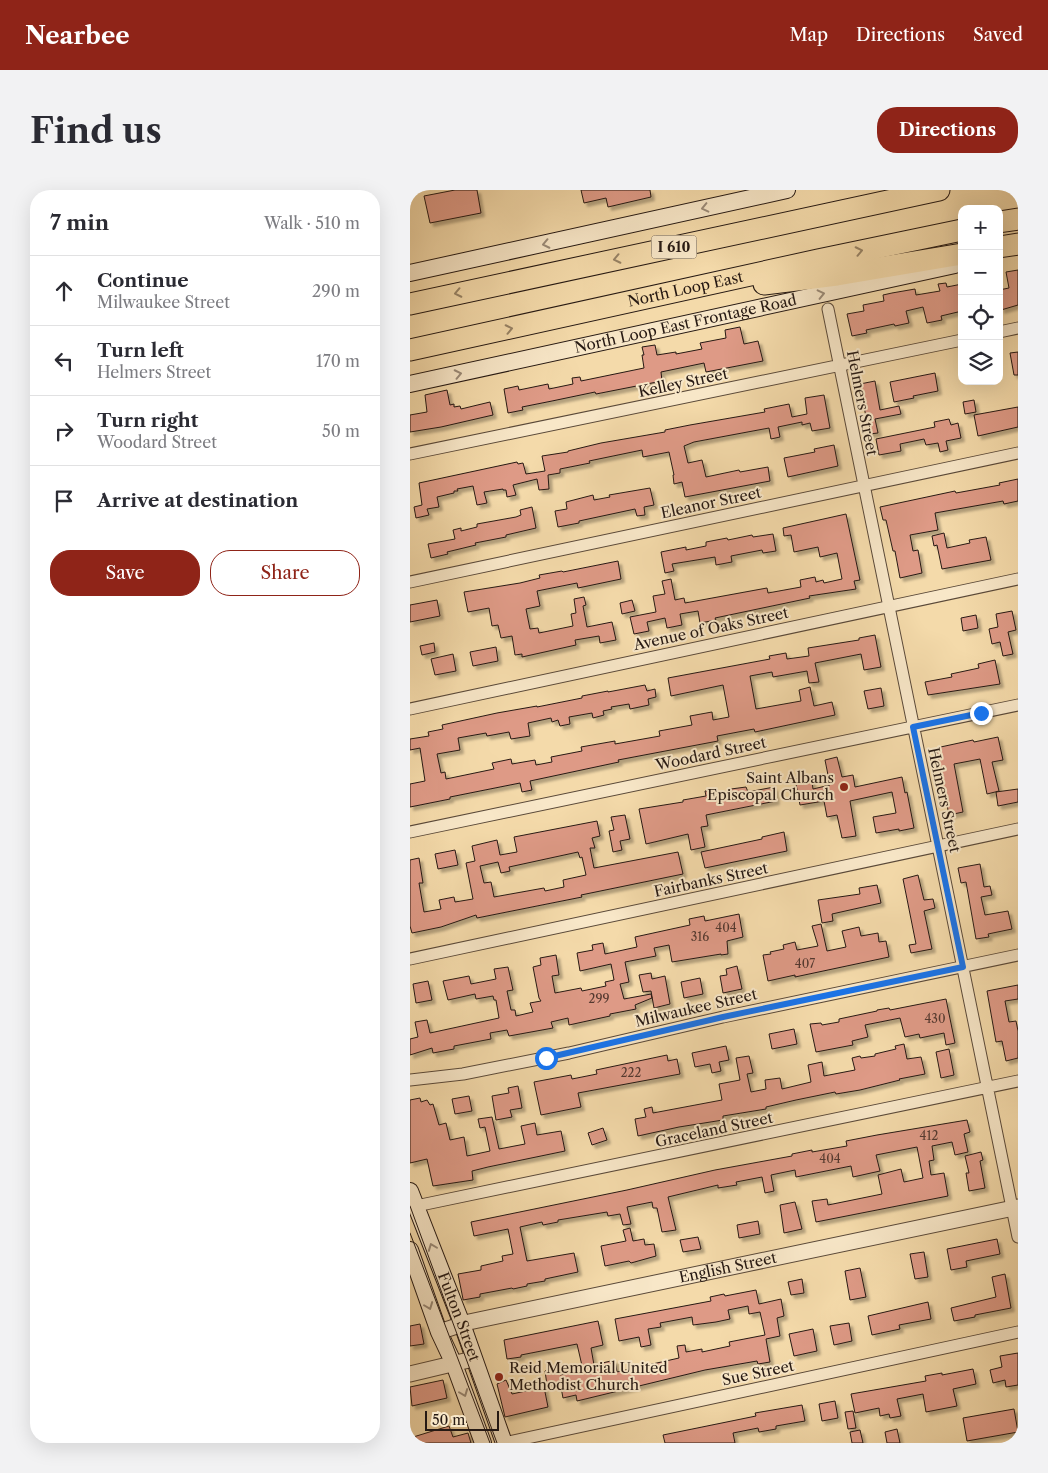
<!DOCTYPE html>
<meta charset="utf-8">
<style>
:root{--surface:#fff;--page:#f2f2f3;--text:#2b2b33;--muted:#7c7c81;--line:#e1e1e2;--accent:#8f2418}
body{margin:0;font-family:"Libre Caslon Text",serif;background:var(--page);color:var(--text)}
.controls{position:absolute;right:15px;top:15px;display:grid;overflow:hidden;border-radius:10px;box-shadow:0 5px 20px #0002}
.controls button{width:45px;height:45px;display:grid;place-items:center;padding:0;border:0;border-bottom:1px solid var(--line);background:var(--surface);color:var(--text);font:25px sans-serif}
.scale{position:absolute;left:15px;bottom:12px;width:74px;box-sizing:border-box;padding-left:5px;border:2px solid #261913;border-top:0;font-size:14px;line-height:18px;white-space:nowrap;color:#261913;-webkit-text-stroke:4px #f8e7c8;paint-order:stroke}
.stop{position:absolute;width:15px;height:15px;margin:-11px;border:4px solid #1a73e8;border-radius:50%;background:#fff}
.stop.end{background:#1a73e8;border-color:#fff;box-shadow:0 1px 5px #0008}
.list{margin:0;padding:0;list-style:none}
h2{display:flex;justify-content:space-between;align-items:center;height:65px;margin:0;padding:0 20px;font-size:21px}
h2 small{font-size:16px;font-weight:400;color:var(--muted)}
.list li{display:grid;grid-template-columns:32px 1fr auto;gap:15px;align-items:center;box-sizing:border-box;height:70px;padding:0 20px;border-top:1px solid var(--line)}
.list b{display:block;font-size:19px;white-space:nowrap}
.list p{margin:0;font-size:16px;white-space:nowrap;color:var(--muted)}
.list em{font-size:16px;font-style:normal;color:var(--muted)}
.actions{display:flex;gap:10px;padding:15px 20px}
.actions a{flex:1;padding:11px 0;border:1px solid var(--accent);border-radius:20px;text-align:center;font-size:18px;color:var(--accent)}
.actions .main{background:var(--accent);color:#fff}
.icon{flex:none;width:28px;height:28px;fill:none;stroke:currentColor;stroke-width:2;stroke-linecap:round;stroke-linejoin:round}
.map{position:relative;flex:none;width:608px;height:1253px;overflow:hidden;border-radius:20px}
header{display:flex;align-items:center;gap:30px;box-sizing:border-box;height:70px;padding:0 25px;background:var(--accent);color:#fff}
header strong{font-size:24px}
nav{display:flex;gap:28px;margin-inline-start:auto;font-size:18px}
.intro{display:flex;align-items:center;justify-content:space-between;box-sizing:border-box;height:120px;padding:0 30px}
h1{margin:0;font-size:35px}
.button{padding:12px 22px;border-radius:20px;background:var(--accent);color:#fff;font-size:18px;font-weight:700}
main{display:flex;gap:30px;padding:0 30px}
aside{flex:1;background:var(--surface);border-radius:20px;box-shadow:0 5px 20px #0002}
.map>svg:first-child{display:block}
.building{fill:#de9a86;stroke:#261913;fill-rule:evenodd;filter:url(#shadow)}
.lines{fill:none;stroke-linecap:round;stroke-linejoin:round}
.minor-casing{stroke:#5a4939;stroke-width:13}
.tertiary-casing{stroke:#5a4939;stroke-width:17}
.secondary-casing{stroke:#261913;stroke-width:18}
.motorway-casing{stroke:#261913;stroke-width:23}
.minor{stroke:#f8e7c8;stroke-width:11}
.tertiary{stroke:#f8e7c8;stroke-width:15}
.secondary{stroke:#f8e7c8;stroke-width:16}
.motorway{stroke:#f4daaa;stroke-width:21}
.tram{stroke:#261913;stroke-width:1}
.oneway{stroke:#9a8a77}
.oneway2{stroke:#978366}
.route{stroke:#1a73e8;stroke-width:6}
.poi-dot{fill:#8f2418;stroke:#f8e7c8;stroke-width:2}
.labels{text-anchor:middle;stroke-width:4;stroke-linejoin:round;paint-order:stroke}
.number-label{font-size:12px;fill:#543930}
.shield{fill:#f8e7c8;stroke:#655749;stroke-width:1}
.shield-label{font-size:14px;font-weight:bold;fill:#261913}
.street-label{font-size:15px;fill:#261913;stroke:#f8e7c8}
.poi-label{font-size:15px;fill:#261913;stroke:#f8e7c8;text-anchor:end}
</style>
<header>
<strong>Nearbee</strong>
<nav><a>Map</a><a>Directions</a><a>Saved</a></nav>
</header>
<div class="intro"><h1>Find us</h1><a class="button">Directions</a></div>
<main>
<aside>
<h2>7 min<small>Walk · 510 m</small></h2>
<ul class="list">
<li><svg class="icon" aria-label="ahead" viewBox="0 0 24 24"><path d="M12 20V5M6 11l6-6 6 6"/></svg><div><b>Continue</b><p>Milwaukee Street</p></div><em>290 m</em></li>
<li><svg class="icon" aria-label="left" viewBox="0 0 24 24"><path d="M17 20v-9H6M10 6l-5 5 5 5"/></svg><div><b>Turn left</b><p>Helmers Street</p></div><em>170 m</em></li>
<li><svg class="icon" aria-label="right" viewBox="0 0 24 24"><path d="M7 20v-9h11M14 6l5 5-5 5"/></svg><div><b>Turn right</b><p>Woodard Street</p></div><em>50 m</em></li>
<li><svg class="icon" aria-label="arrive" viewBox="0 0 24 24"><path d="M6 21V4h12l-3 4 3 4H6"/></svg><div><b>Arrive at destination</b></div></li>
</ul>
<div class="actions"><a class="main">Save</a><a>Share</a></div>
</aside>
<div class="map">
<svg width="608" height="1253" viewBox="0 0 608 1253">
<defs>
<filter id="shadow"><feDropShadow dx="3.5" dy="3.5" stdDeviation="1" flood-color="#0004"/></filter>
</defs>
<rect width="100%" height="100%" fill="#f4daaa"/>
<filter id="stains"><feTurbulence type="fractalNoise" baseFrequency=".004" numOctaves="4"/><feColorMatrix values="0 0 0 0 .2 0 0 0 0 .09 0 0 0 0 .02 0 0 0 .5 -.17"/></filter>
<radialGradient id="worn" r=".72"><stop offset=".6" stop-color="#630" stop-opacity="0"/><stop offset="1" stop-color="#630" stop-opacity=".3"/></radialGradient>
<path class="building" d="M45,0h22l4,23 -51,10 -6,-27z
M171,0h69l1,7 -43,10 -2,-9 -22,5z
M608,80v35l-17,5 -2,-20 10,-2 -3,-16z
M536,93l1,4 15,-3v27l-21,5 1,4 -15,3 -4,-16 -17,4 3,12 -14,3 -1,-2 -28,6 1,3 -15,3 -5,-22 17,-3 -1,-6 21,-4 -1,-6 9,-2 23,-4 1,6 24,-4 -2,-7z
M330,137l4,17 14,-3 5,20 -57,11 -2,-9 -43,9 1,9 -66,13 -1,-2 -43,9 -30,6 1,3 -15,3 -4,-24 14,-3 1,4 29,-6 1,5 24,-5 -1,-6 8,-1 1,4 63,-13 -2,-13h2l-2,-8 13,-2 2,10 19,-3v2l26,-5 -2,-6 26,-5 -1,-8z
M608,162v23h-4l-4,-22z
M525,183l3,18 -25,5 1,2 -20,4 -4,-20z
M465,191l5,29 19,-4 2,8 -26,5 3,14 -9,1 -9,-50z
M37,200l3,15 4,-1v3l6,-1 1,3 29,-7 3,13 -52,12 -31,5v-17l17,-3 -2,-17z
M414,205l6,33 -18,3 -2,-8 -8,2v-3l-24,5 2,10 -9,2 -2,-11 -75,14 -10,4 4,17 14,-3 4,17 33,-7 1,2 28,-5 2,14 -85,16 -3,-15 -8,2 -1,-9h1l-5,-23 -26,5 -1,-7 -53,11 1,2 -30,6v4l-12,2 1,14 -10,1 -2,-11 -24,6 3,10 -9,2 -1,-7h-3v-1l-19,3 3,11 -10,2 -4,-19 -16,3 1,2h-4v2l-17,4 2,10 -12,2 2,6 -13,3 -2,-11 8,-2 -3,-22 98,-21 1,2 5,-1 3,11 19,-3 -3,-15 26,-4v-1l33,-8 64,-11v-2l25,-5 75,-13 -1,-3 25,-5 3,13 15,-3 -2,-16z
M564,210l2,12 -11,2 -2,-12z
M608,217v20l-40,9 -4,-21z
M539,229l2,6 7,-2 3,15 -15,3 2,9 -8,2 -2,-9 -12,2 -2,-6 -24,5 1,7 -22,4 -3,-16 59,-12 -1,-5z
M424,255l4,21 -50,11 -4,-19 31,-6 -1,-3z
M608,289v22l-14,3 -1,-3 -68,12 3,17 -28,5 3,16 5,-1 4,23 -22,5 -5,-27h-2l-7,-31h-3l-3,-13 75,-16 1,2 44,-8 -1,-2z
M240,298l4,17 -10,2 1,8 -8,1 -2,-7 -56,12v2l-21,4 -3,-16 12,-2 -1,-7 27,-7 1,5 16,-3 -1,-2z
M122,317l4,21 -30,7v2l-31,6 1,2 -29,7 1,2 -17,4 -3,-14 27,-5 -2,-9 8,-2v3l16,-4v-3l39,-7 5,-2 -1,-5z
M436,324l14,66 -6,1 2,8 -47,7 1,2 -95,20 1,2 -16,3 -2,-12 -18,3 2,11 -15,3 -2,-10 -18,4 2,9 -15,3 -4,-17 26,-5 -3,-16 12,-2 -3,-13 9,-2 4,21 9,-2 1,5 82,-15 1,5 33,-6 -1,-7 15,-3 1,5 7,-2 1,3 18,-4 -5,-26 -17,4 -2,-10 -24,5 -3,-17 -7,1 -1,-8z
M534,343l3,15 23,-5 -1,-3 17,-3 5,23 -49,9 -5,-24 -3,1 -2,-10z
M363,344l3,17 -13,2 -1,-3 -31,6 1,6 -16,3 -1,-8 -43,7 2,7 -9,2 -4,-21 25,-5v3l20,-4v-4l21,-4 1,2 24,-5 1,2z
M208,371l3,18 -43,9 -1,-5 -40,8 3,15 -14,3 4,20 8,-1 1,5 34,-7 -2,-12 5,-1 -2,-14 10,-2 2,8 -3,1 4,21 25,-5 4,18 -16,3 -1,-7 -24,4 1,5 -54,12v-3l-7,1 -3,-19 -11,2 -3,-13 -6,1 -3,-18 -21,4 -4,-20 56,-9 20,-5 -1,-3 23,-4 1,1z
M27,410l3,16 -30,6v-17z
M222,410l3,11 -13,3 -2,-11z
M602,421l4,19 -8,2 5,22 -10,2 -3,-14 -8,2 -3,-15 9,-2 -2,-13z
M566,425l2,13 -15,3 -2,-13z
M465,445l6,32 -17,3 -3,-16 -46,9 4,19 -10,1 -2,-12 -34,6 -1,-5 -22,4 6,33 45,-8 -2,-11 11,-3 4,19 18,-4 3,13 -80,17 -1,-3 -37,7 1,5 -100,19 1,2 -89,19 2,9 -10,2 -2,-9 -70,14v2l-40,8v-23l15,-3 -5,-33 -10,2v-11l19,-3 -1,-4 15,-3 -1,-4 55,-12 40,-7v1l45,-9v-2l26,-5v1l37,-7 2,6 8,-2 1,8 -8,2 1,6 -19,4 -1,-5 -18,3 1,2 -9,2 1,4 -11,3 -1,-5 -23,4 1,7 -10,2 -2,-6 -6,2 -1,-4 -23,5 2,13 -19,3 -2,-7 -22,4 -1,-3 -28,5 2,12 -23,4 4,19 4,-1 1,7 48,-10 -2,-6 19,-4 1,5 23,-4 1,5 16,-3 -1,-5 31,-6 -1,-4 34,-6v3l45,-8 -1,-5 33,-6 -2,-9 22,-4 1,8 16,-3 -6,-32 -52,11 -3,-18 102,-19 -1,-3 17,-3 1,6 22,-3 -1,-8 51,-8v-2z
M24,453l1,9 -13,3 -2,-9z
M86,457l2,14 -25,5 -3,-14z
M43,464l3,17 -21,4 -4,-16z
M585,470l5,24 -72,11 -3,-13 27,-5 -1,-3 28,-6 -1,-4z
M471,498l3,18 -16,3 -4,-18z
M588,547l5,23 -11,2 7,29 -12,3 -7,-35 -26,5 9,48 -14,3 -13,-67 37,-8 1,2z
M427,567l5,20 11,-2 2,12 47,-10 3,16 2,-1 7,36 -15,3v-2l-23,4 -3,-16 23,-4 -4,-21 -42,9 6,35 -14,2 -5,-23 -10,2 -3,-16 -24,4 -5,-26 16,-3 2,13 17,-4 -5,-25z
M336,597l2,5 26,-5 2,14 -70,14 2,11 -7,1 4,20 -14,3 -3,-16 -42,10 -7,-35 44,-7v-2l23,-4 -1,-5 9,-1 2,9 16,-3 -1,-7z
M608,599v13l-20,4 -2,-14z
M215,625l5,24 -10,2 2,9 -9,2 -4,-21 5,-1 -3,-13z
M187,631l3,15 -8,2 3,10h-5l4,20 84,-16 5,22 -102,21 1,2 -105,21 -1,-3 -35,12 -29,6 -2,-7v-66l9,-2 4,25h-4l5,29 17,-3 -2,-9 15,-3 1,5 18,-3 -7,-36 9,-2 -3,-15 25,-6 3,15 17,-3 -3,-15zM168,662l2,6 2,-1 4,18 -23,5 1,7 -19,4 -1,-3 -50,9 -3,-15 -7,1 -4,-17 18,-4 3,11 9,-2 -1,-4z
M374,642l3,19 -82,17 -4,-16 61,-13v-2z
M45,660l3,15 -20,4 -3,-15z
M570,674l4,23 6,-1 2,9 -11,2 4,18 23,-4 4,18 -24,5 1,3 -13,2 -10,-57 -5,1 -3,-15z
M508,685l6,25 9,-1 2,9 -11,3 8,38 -21,4 -2,-8 7,-1 -13,-65z
M467,695l4,18 -49,11 1,7 -11,2 -4,-23 42,-6 -1,-6z
M329,724l4,23 -16,4 1,13 -7,1v-1l-49,8 -3,-17 -15,3 2,8 -31,6 4,20 -9,2 4,15 27,-5 1,4 -17,7 1,4 -26,5v2l-41,9 -1,-7 -17,4 2,6 -44,8 -2,-6 -17,3 1,6 -37,7v3l-21,4 -1,-5 -22,7v-16l8,-2 -3,-15 12,-2 3,13 69,-15 -3,-18h-2l-1,-4 -17,3 -1,-5 -27,6 -5,-19 26,-5 2,8 25,-5 -2,-10 14,-2 5,23 -6,1 4,19h4l1,6 17,-4 -3,-9 11,-2 -2,-3 -6,-31 8,-2 -1,-7 16,-3 3,20 -7,1 3,17 26,-5 1,3 24,-5 -1,-4 9,-2 -3,-16 -31,7 -3,-18 16,-3 -1,-5 11,-2 2,11 32,-7 -2,-10 55,-12 -1,-6 15,-3 1,5z
M411,734l6,27 19,-4 -4,-16 17,-4 2,9 17,-3 1,9 7,-1 3,16 -94,20v-2l-27,6 -5,-26 8,-1 -1,-2 14,-3 -1,-4 12,-3 2,8 21,-4 -6,-20z
M327,776l5,23 -19,4 -3,-17 7,-1 -1,-6z
M241,783l1,6 13,-3 5,28 -16,4 -3,-17 -8,1 -4,-17z
M290,788l3,16 -19,4 -3,-16z
M18,791l4,19 -16,3 -3,-19z
M608,795v14l-13,2 4,21 7,-1 2,10v27l-12,3 -4,-20 -6,1 -9,-51z
M536,809l9,44 -9,2 -2,-12 -24,5 -1,-4 -14,3 -5,-19 -35,7 3,12 -16,4 1,4 -37,7 -6,-28 11,-1 1,2 17,-3v-3l38,-8v-1l12,-2 1,2z
M384,839l3,15 -25,5 -3,-15z
M494,854l3,15 14,-2 4,17 -26,5 1,1 -40,10 -24,4 -1,-2 -39,8 -30,7v2l-43,7v4l-44,7 -41,9 -3,-17 11,-2 -2,-8 8,-2 1,6 69,-13 -3,-16 21,-4 -4,-22 13,-2 4,17 -6,1 4,18 15,-3 -1,-9 15,-2 2,11 29,-7 -3,-17 14,-3 2,14 31,-6 -3,-12 8,-2 1,2 14,-2v-2l21,-5 -1,-3z
M316,856l3,14 -10,2 2,9 -9,2 -2,-9 -15,3 -3,-14z
M539,859l5,26 -13,3 -5,-26z
M257,865l1,6 9,-2 3,15 -102,19 3,14 -40,8 -7,-33 37,-7 1,4 25,-5 -1,-4z
M108,896l4,22 -12,2 2,7 -16,3 -4,-24 17,-3 -1,-5z
M59,906l3,15 -17,3 -3,-15z
M10,908l1,4 6,-2 3,5 3,-1 6,21 7,-2 4,17 14,-3 3,19 23,-5 -5,-24 -5,1 -2,-9 14,-2 7,32 26,-5 -4,-18 14,-3 2,12 24,-4 4,20 -77,16 -16,4 1,9 -40,6 -6,-27 -17,4v-63z
M557,930l3,12 -6,2 4,18 -13,3 -3,-13 -20,4 2,14 -5,1 2,14 13,-2 4,23 -132,26 -4,-21 15,-2 1,6 54,-11 -4,-19 23,-6 3,13 19,-4 -6,-31 -41,8 4,16 -27,6 -2,-11 -55,11 -1,-7 -24,5 3,16 -9,2 -3,-16 -26,5 1,3 -19,3v-3l-50,12 8,33 -14,2 -5,-24h-4l-1,-6 -25,5 4,17 -8,1 -3,-11 -12,2 -1,-4 -49,8v2l-15,3 -1,-3 -22,5 7,34 47,-8 4,19 -33,7v2l-18,3v2l-14,3 -1,-1 -32,6v3l-17,3v-1l-5,-25 23,-4v-4l22,-5 -1,-5 11,-2 -5,-25 -34,7 -3,-14 156,-32 88,-20 77,-14v-2l20,-4v2l35,-6 -1,-5 31,-6z
M193,938l4,12 -15,5 -4,-12z
M571,962l2,8 -3,1 5,27 -16,3 -3,-18h3l-4,-17z
M385,1012l7,27 -18,4 -4,-28z
M348,1031l2,13 -21,4 -2,-13z
M220,1038l3,13 11,-2 1,6 9,-1 2,12 -25,7 -2,-2 -24,5 -4,-20 25,-5 -3,-11z
M288,1047l3,12 -18,3 -3,-12z
M587,1049l3,15 -34,7 1,6 -16,3 -4,-21z
M514,1062l4,25 -13,2 -5,-25z
M450,1078l6,29 -16,3 -5,-29z
M595,1084l6,34 -36,7v2l-21,4 -3,-13 45,-11 -4,-20z
M392,1089l2,14 -13,2 -3,-13z
M346,1100l3,14 22,-5 3,17 -7,2 3,18 -14,3 4,23 -12,2 -1,-3 -52,9 -128,31 -1,-6 -13,3 -3,-16 -13,3 -2,-14 14,-2 1,6 23,-5 -6,-26 -56,11v2l-14,2 -3,-19 94,-19 5,24 -12,3 3,17 21,-5 2,12 62,-14 -2,-12 8,-1 1,7 16,-3v3l28,-6 -1,-4 36,-7 -5,-23 -11,2 -1,-8 -20,4 2,9 -14,3 -23,3 -1,-8 -32,6 1,4 -13,2 3,16 -10,2 -2,-10 -20,4 -4,-22 96,-18 -1,-4 14,-3 1,2z
M518,1112l3,17 -32,6 1,4 -28,6 -4,-19z
M439,1133l3,18 -18,4 -4,-19z
M10,1134l4,20 -14,2v-20z
M403,1139l4,22 -23,5 -5,-22z
M608,1163v32l-12,2 -1,-7 -12,3 -3,-13 12,-3 -2,-11z
M563,1179l3,15 -23,5 4,17 -31,6 -3,-18 -26,5 4,17 -11,2 -1,-4 -9,2 -1,-8 -24,5 -4,-19 75,-13 -1,-5 17,-3v2z
M33,1190l4,18 -35,8 -2,-19z
M96,1190l6,14 32,-7 4,20 -43,10 -8,-33z
M425,1211l3,17 -16,3 -3,-17z
M392,1215l3,16 -29,5v3l-17,3 -1,-4 -25,5 2,10h-70l-2,-8 93,-19 -1,-3z
M604,1219l4,23 -51,9 -4,-23z
M443,1221l3,17 -8,1 -3,-17z
M39,1236l4,11 15,-4 3,10h-61v-5z
M487,1239l3,14h-13l-2,-11z
M450,1240l3,13h-11l-2,-11z"/>
<g class="lines">
<defs>
<path id="minor" d="M418,119l190,928
M589,142l19,-4
M0,264l552,-114
M0,392l608,-129
M0,519l608,-130
M0,642l608,-127
M0,769l608,-130
M0,890l53,-6 106,-21 154,-36 295,-62
M6,1016l602,-125
M94,1253l514,-111"/>
<g id="tertiary">
<path id="s1" d="M29,1142l30,-10 549,-115"/>
<path d="M0,1184l63,-15"/>
</g>
<g id="secondary">
<path d="M0,83l377,-83"/>
<path id="s2" d="M0,194l545,-119"/>
<path id="s3" d="M0,1001l52,133 42,119"/>
<path d="M0,1060l29,82 15,32 29,79"/>
</g>
<g id="motorway">
<path d="M589,32l19,-3"/>
<path d="M589,57l19,-3"/>
<path d="M354,94l73,-9 125,-21"/>
<path d="M0,114l529,-114"/>
<path id="s4" d="M0,160l408,-90 144,-30"/>
</g>
</defs>
<use href="#minor" class="minor-casing"/>
<use href="#tertiary" class="tertiary-casing"/>
<use href="#secondary" class="secondary-casing"/>
<use href="#motorway" class="motorway-casing"/>
<use href="#minor" class="minor"/>
<use href="#tertiary" class="tertiary"/>
<use href="#secondary" class="secondary"/>
<use href="#motorway" class="motorway"/>
<path class="tram" d="M0,1016l87,237
M0,1043l80,210"/>
</g>
<defs><path id="oneway-chevron" d="M-2-3.5L2.5 0L-2 3.5" fill="none" stroke-width="1.6" stroke-linecap="round" stroke-linejoin="round" transform="scale(1.25)"/></defs>
<g class="oneway">
<use href="#oneway-chevron" transform="translate(295 18) rotate(167)"/>
<use href="#oneway-chevron" transform="translate(136 54) rotate(168)"/>
<use href="#oneway-chevron" transform="translate(411 104) rotate(-13)"/>
<use href="#oneway-chevron" transform="translate(48 184) rotate(-12)"/>
<use href="#oneway-chevron" transform="translate(22 1057) rotate(-111)"/>
<use href="#oneway-chevron" transform="translate(19 1116) rotate(69)"/>
<use href="#oneway-chevron" transform="translate(54 1203) rotate(69)"/>
</g>
<g class="oneway2">
<use href="#oneway-chevron" transform="translate(449 61) rotate(-12)"/>
<use href="#oneway-chevron" transform="translate(207 69) rotate(168)"/>
<use href="#oneway-chevron" transform="translate(48 103) rotate(168)"/>
<use href="#oneway-chevron" transform="translate(99 139) rotate(-12)"/>
</g>
<g class="lines">
<path class="route" d="M136,868l177,-41 240,-50 -50,-240 68,-14"/>
</g>
<g class="poi-dot">
<circle cx="434" cy="597" r="5"/>
<circle cx="89" cy="1187" r="5"/>
</g>
<g class="labels">
<g class="number-label">
<text x="316" y="742">404</text>
<text x="290" y="751">316</text>
<text x="395" y="778">407</text>
<text x="189" y="813">299</text>
<text x="525" y="833">430</text>
<text x="221" y="887">222</text>
<text x="519" y="950">412</text>
<text x="420" y="973">404</text>
</g>
<rect class="shield" x="241.5" y="45.5" width="45" height="23" rx="4"/>
<g class="shield-label">
<text x="264" y="62">I 610</text>
</g>
<g class="street-label">
<text dy="5" stroke="none"><textPath href="#s4" startOffset="282">North Loop East</textPath></text>
<text dy="5" stroke="none"><textPath href="#s2" startOffset="282">North Loop East Frontage Road</textPath></text>
<text transform="translate(273 193) rotate(-12)" y="5">Kelley Street</text>
<text transform="translate(452 213) rotate(79)" y="5">Helmers Street</text>
<text transform="translate(301 313) rotate(-12)" y="5">Eleanor Street</text>
<text transform="translate(301 439) rotate(-12)" y="5">Avenue of Oaks Street</text>
<text transform="translate(301 564) rotate(-12)" y="5">Woodard Street</text>
<text transform="translate(534 610) rotate(78)" y="5">Helmers Street</text>
<text transform="translate(301 690) rotate(-12)" y="5">Fairbanks Street</text>
<text transform="translate(286 818) rotate(-13)" y="5">Milwaukee Street</text>
<text transform="translate(304 940) rotate(-12)" y="5">Graceland Street</text>
<text dy="5" stroke="none"><textPath href="#s1" startOffset="296">English Street</textPath></text>
<text dy="5" stroke="none"><textPath href="#s3" startOffset="135">Fulton Street</textPath></text>
<text transform="translate(348 1183) rotate(-12)" y="5">Sue Street</text>
</g>
<g class="poi-label">
<text x="424" y="593">Saint Albans<tspan x="424" dy="17">Episcopal Church</tspan></text>
<text x="99" y="1183" text-anchor="start">Reid Memorial United<tspan x="99" dy="17">Methodist Church</tspan></text>
</g>
</g>
<rect width="100%" height="100%" filter="url(#stains)"/>
<rect width="100%" height="100%" fill="url(#worn)"/>
</svg>
<div class="controls">
<button>+</button>
<button>−</button>
<button><svg class="icon" aria-label="locate" viewBox="0 0 24 24"><circle cx="12" cy="12" r="6"/><path d="M12 2v4M12 18v4M2 12h4M18 12h4"/></svg></button>
<button><svg class="icon" aria-label="layers" viewBox="0 0 24 24"><path d="M12 4l9 5-9 5-9-5zM3 14l9 5 9-5"/></svg></button>
</div>
<div class="scale">50 m</div>
<div class="stop" style="left:136px;top:868px"></div>
<div class="stop end" style="left:571px;top:523px"></div>
</div>
</main>
